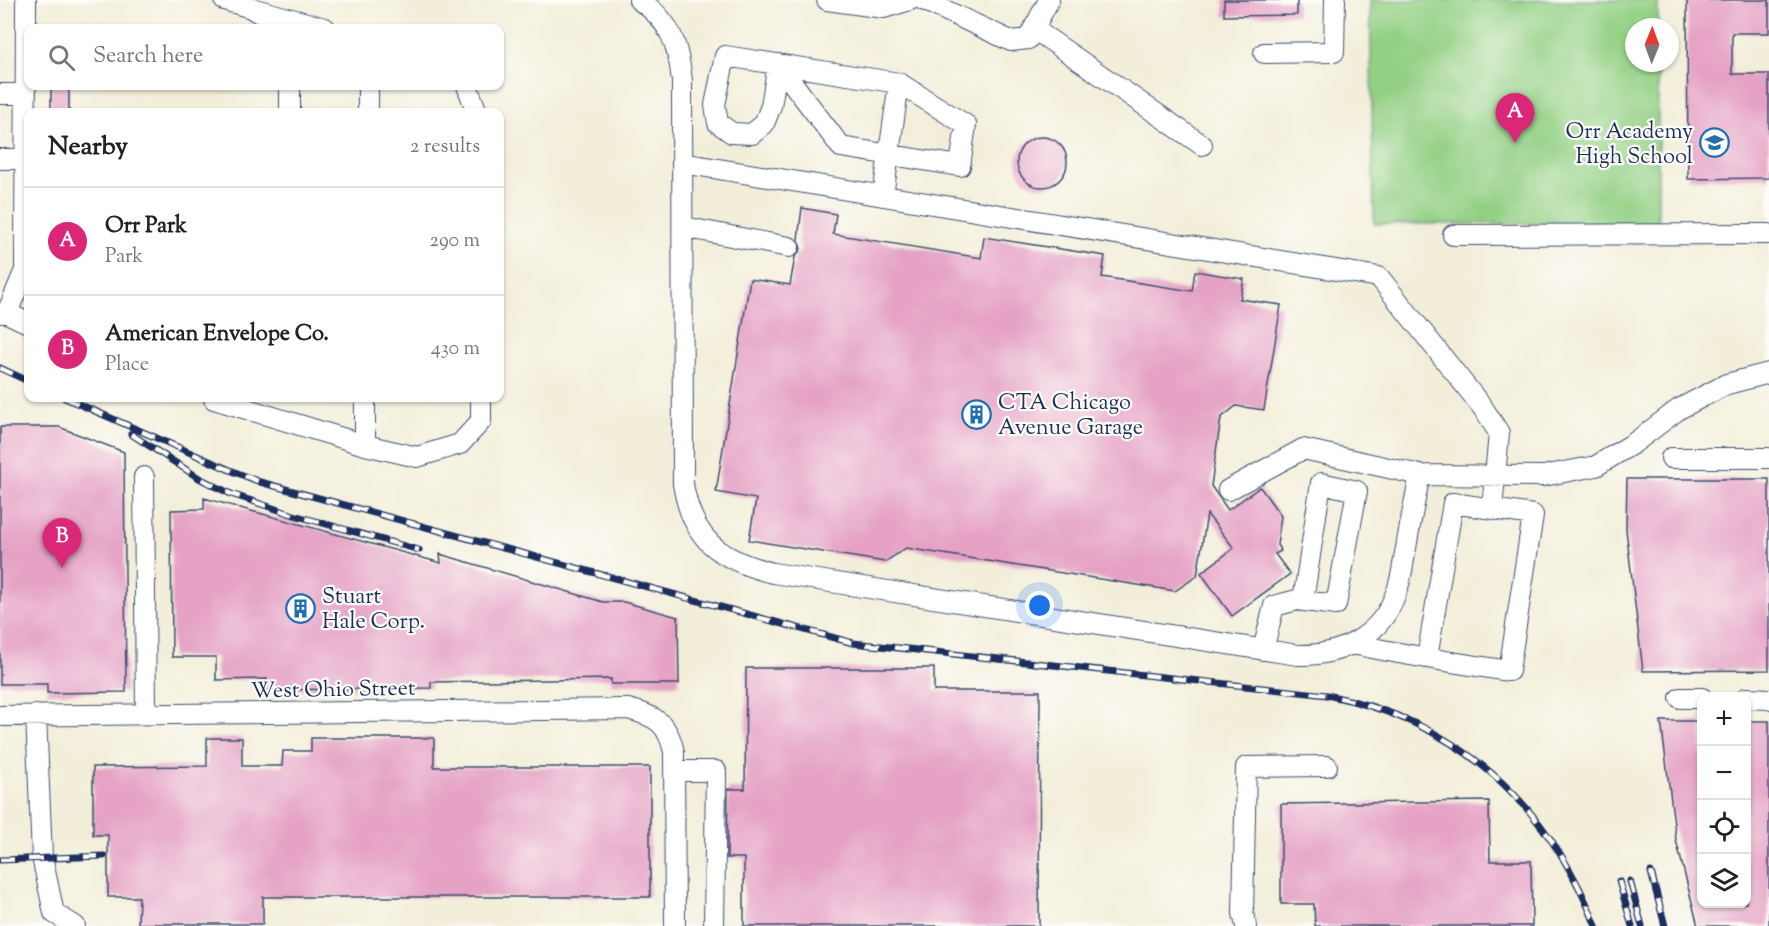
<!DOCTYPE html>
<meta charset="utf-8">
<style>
:root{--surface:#fff;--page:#f6f6f6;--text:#222;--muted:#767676;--line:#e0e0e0;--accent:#db2777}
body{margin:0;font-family:"Sorts Mill Goudy",serif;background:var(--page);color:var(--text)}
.controls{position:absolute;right:18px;bottom:18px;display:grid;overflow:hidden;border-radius:12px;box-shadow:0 2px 4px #0004}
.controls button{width:54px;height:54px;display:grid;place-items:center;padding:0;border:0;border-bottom:2px solid var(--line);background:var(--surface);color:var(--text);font:30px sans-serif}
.compass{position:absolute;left:1625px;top:18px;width:54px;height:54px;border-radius:50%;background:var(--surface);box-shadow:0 2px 4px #0004;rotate:1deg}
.you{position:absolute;left:1040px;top:606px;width:21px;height:21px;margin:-15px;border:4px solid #fff;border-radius:50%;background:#1a73e8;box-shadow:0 0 0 9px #1a73e833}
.badge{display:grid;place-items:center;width:39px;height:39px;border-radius:50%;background:var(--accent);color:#fff;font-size:20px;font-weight:700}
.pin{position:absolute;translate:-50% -50px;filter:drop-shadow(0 2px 3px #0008)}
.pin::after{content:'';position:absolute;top:32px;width:21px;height:18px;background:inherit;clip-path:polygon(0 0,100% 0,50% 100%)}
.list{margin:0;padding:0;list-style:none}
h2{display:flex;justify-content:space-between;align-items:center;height:78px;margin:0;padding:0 24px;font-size:26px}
h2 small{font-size:20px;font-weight:400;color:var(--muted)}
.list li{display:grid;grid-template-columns:39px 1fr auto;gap:18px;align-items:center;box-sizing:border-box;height:108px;padding:0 24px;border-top:2px solid var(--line)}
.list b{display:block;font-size:22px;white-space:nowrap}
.list p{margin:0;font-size:20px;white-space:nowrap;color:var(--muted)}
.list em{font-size:20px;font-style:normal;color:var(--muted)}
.icon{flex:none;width:33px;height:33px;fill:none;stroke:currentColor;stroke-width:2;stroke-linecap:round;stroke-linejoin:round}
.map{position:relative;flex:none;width:1769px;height:926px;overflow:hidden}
.search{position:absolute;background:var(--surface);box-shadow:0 2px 4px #0004;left:24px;top:24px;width:480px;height:66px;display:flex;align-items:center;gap:15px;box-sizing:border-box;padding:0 21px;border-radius:12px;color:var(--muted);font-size:22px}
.panel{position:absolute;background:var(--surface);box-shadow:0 2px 4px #0004;left:24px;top:108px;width:480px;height:294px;border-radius:12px}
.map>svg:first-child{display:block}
.green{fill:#93d084;stroke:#578071;stroke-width:1.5}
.building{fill:#e5a2c5}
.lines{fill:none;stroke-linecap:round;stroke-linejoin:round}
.minor-casing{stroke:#3b4c70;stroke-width:22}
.minor{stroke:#fff;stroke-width:20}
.rail-casing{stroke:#1b2f5e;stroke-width:7}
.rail{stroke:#fdfcf7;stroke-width:4.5;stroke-dasharray:14;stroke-linecap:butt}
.labels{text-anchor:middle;stroke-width:4.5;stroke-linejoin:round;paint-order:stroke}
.poi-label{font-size:22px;fill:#1b2f5e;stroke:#fdfcf7;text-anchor:start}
.street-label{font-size:22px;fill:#1b2f5e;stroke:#fdfcf7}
</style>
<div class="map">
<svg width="1769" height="926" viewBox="0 0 1769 926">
<rect width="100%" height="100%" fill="#fdfcf7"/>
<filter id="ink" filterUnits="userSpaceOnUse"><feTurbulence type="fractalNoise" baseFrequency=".0167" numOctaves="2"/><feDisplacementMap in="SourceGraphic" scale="12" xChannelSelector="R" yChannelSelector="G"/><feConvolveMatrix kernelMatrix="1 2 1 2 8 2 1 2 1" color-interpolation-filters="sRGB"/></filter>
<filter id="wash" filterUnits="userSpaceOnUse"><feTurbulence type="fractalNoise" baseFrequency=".008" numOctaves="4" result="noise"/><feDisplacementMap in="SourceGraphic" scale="24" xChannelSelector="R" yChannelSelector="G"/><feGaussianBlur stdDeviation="1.35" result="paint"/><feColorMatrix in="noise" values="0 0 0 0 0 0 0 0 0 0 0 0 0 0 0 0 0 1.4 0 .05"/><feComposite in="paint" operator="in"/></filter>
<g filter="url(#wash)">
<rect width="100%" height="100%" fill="#f2eed9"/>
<path class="green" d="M1370,0h288v27h-24v36h24v160l-284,1z"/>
<g id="blocks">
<path class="building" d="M1224,0h73v15l-73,1z
M1687,0h82v33h-37v41h37v104l-81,1z
M51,86h18v25l-18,-1z
M1017 162a25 25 0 1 1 50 0a25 25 0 1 1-50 0Z
M802,208l34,6 -3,20 148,24 3,-21 121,19 -3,21 90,14 3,-20 49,8 -4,20 41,6 -17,105 -28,-4 -15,12 -10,68 17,24 32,-23 21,29 -4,29 4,6 -6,3 15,20 -58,42 -31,-43 33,-25 -27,-34 -10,62 -22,15 -269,-43 -21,14 -136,-22 7,-41 -40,-7 34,-213 40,6 5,-28 6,-8 -3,-10z
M0,427h59l65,25 2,240 -79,1v-9h-47z
M1627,479h142v191l-126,1 -17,-142z
M204,498l237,65 -1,-9 163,48h21l54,15 1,67h-68v-5l-180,3v6l-164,2v-11l-51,1v-23h-44l-1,-147 33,-1z
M746,668h188v23h106l-1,235h-295v-68h-17l1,-69h17z
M1661,721h40v182h45v-182h23v205h-71l-22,-86z
M207,738h35v28h40l1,-15h28v-13h123v29h216v130h-387v27h-125l1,-27h-31v-62h-15v-68l114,-1z
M1489,801l1,60h41l1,65h-217l-1,-22h-33v-100z"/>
</g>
</g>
<g filter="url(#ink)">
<use href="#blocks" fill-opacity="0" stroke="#3b4c70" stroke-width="1.5"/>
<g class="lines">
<defs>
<path id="minor" d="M224,0l27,8 10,6
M639,0c32,21 39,45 43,81l1,403c9,55 36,76 90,89l525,82c44,1 83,-19 98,-62 6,-14 7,-31 10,-45 4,-24 9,-49 14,-73
M827,0l57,8 26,-8
M923,0l88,41 17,-2 21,-39
M251,8l74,20
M1034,29l168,116
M1264,53l70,-1 1,-52
M778,64l-7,42 -7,18 -12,10 -20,-1 -14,-10 -3,-18 10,-49 174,27 -16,113
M778,64l63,83 119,19 6,-41 -67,-42
M290,86v26
M467,86l10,26
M0,94h26
M368,112v-26
M0,159h25
M682,163l697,114 104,131 16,25 -7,76
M683,227l106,20
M1453,235l316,-1
M0,313h7l18,-43 1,-270
M7,313l21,10
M214,399l151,46 52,12 43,-13 21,-23v-23
M365,445v-47
M1671,458h98
M144,477l2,237
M1228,490l75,-41 117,26 123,1 53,-10 38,-23 45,-34 48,-25 42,-11
M1353,644c51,11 103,19 156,27l24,-156 -80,-12 -26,155
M1263,650l11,-44 23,-6 39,5 21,-114 -36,-8 -18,118
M1680,698h22
M1746,698l23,1
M36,715l6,142 12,56 21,13
M0,716l628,-7c28,7 40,14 46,43l1,174
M674,771h42l-2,155
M1246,926l-3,-13 3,-146 81,-1"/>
</defs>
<use href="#minor" class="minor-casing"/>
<use href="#minor" class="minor"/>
<defs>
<path id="rail" d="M0,368l28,13
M65,398l165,72 30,12 593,161 474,52c131,26 221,108 269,231
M131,434l68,44 32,16 63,21 125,35
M0,860l104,-4
M1651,872l14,54
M1619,881l13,45
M1630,881l12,45"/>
</defs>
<use href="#rail" class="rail-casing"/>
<use href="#rail" class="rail"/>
</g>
</g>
<defs>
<symbol id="school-ring" viewBox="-11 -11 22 22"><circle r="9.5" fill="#fdfcf7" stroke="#1f6fb2" stroke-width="1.5"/><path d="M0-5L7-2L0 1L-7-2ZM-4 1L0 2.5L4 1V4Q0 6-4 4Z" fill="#1f6fb2"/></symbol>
<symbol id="building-ring" viewBox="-11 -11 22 22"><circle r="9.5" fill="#fdfcf7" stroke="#1f6fb2" stroke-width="1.5"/><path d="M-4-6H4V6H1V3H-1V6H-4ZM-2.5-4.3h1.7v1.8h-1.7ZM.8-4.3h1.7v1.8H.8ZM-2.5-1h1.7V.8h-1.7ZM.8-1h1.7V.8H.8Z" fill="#1f6fb2"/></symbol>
</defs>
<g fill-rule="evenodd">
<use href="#school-ring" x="1698" y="126" width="33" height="33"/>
<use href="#building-ring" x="960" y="398" width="33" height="33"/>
<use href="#building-ring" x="284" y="592" width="33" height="33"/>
</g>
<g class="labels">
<g class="poi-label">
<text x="1693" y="138" text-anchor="end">Orr Academy<tspan x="1693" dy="25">High School</tspan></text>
<text x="998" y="409">CTA Chicago<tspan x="998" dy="25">Avenue Garage</tspan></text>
<text x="322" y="603">Stuart<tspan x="322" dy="25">Hale Corp.</tspan></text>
</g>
<g class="street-label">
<text transform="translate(333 688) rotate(-1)" y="8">West Ohio Street</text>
</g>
</g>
</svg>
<div class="controls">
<button>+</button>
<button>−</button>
<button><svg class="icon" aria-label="locate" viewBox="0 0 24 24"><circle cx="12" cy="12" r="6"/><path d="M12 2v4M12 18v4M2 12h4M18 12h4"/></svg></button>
<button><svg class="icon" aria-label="layers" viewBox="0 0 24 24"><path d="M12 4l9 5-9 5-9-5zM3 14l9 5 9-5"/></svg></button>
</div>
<svg class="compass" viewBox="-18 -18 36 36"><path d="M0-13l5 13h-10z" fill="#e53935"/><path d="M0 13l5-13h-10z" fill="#767676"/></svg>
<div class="you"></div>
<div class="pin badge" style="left:1515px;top:143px">A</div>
<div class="pin badge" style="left:62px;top:568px">B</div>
<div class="search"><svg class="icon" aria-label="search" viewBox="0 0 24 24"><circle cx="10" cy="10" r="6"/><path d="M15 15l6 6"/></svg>Search here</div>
<section class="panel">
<h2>Nearby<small>2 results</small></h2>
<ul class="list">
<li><span class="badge">A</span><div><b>Orr Park</b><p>Park</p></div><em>290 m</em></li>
<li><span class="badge">B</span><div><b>American Envelope Co.</b><p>Place</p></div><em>430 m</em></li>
</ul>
</section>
</div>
